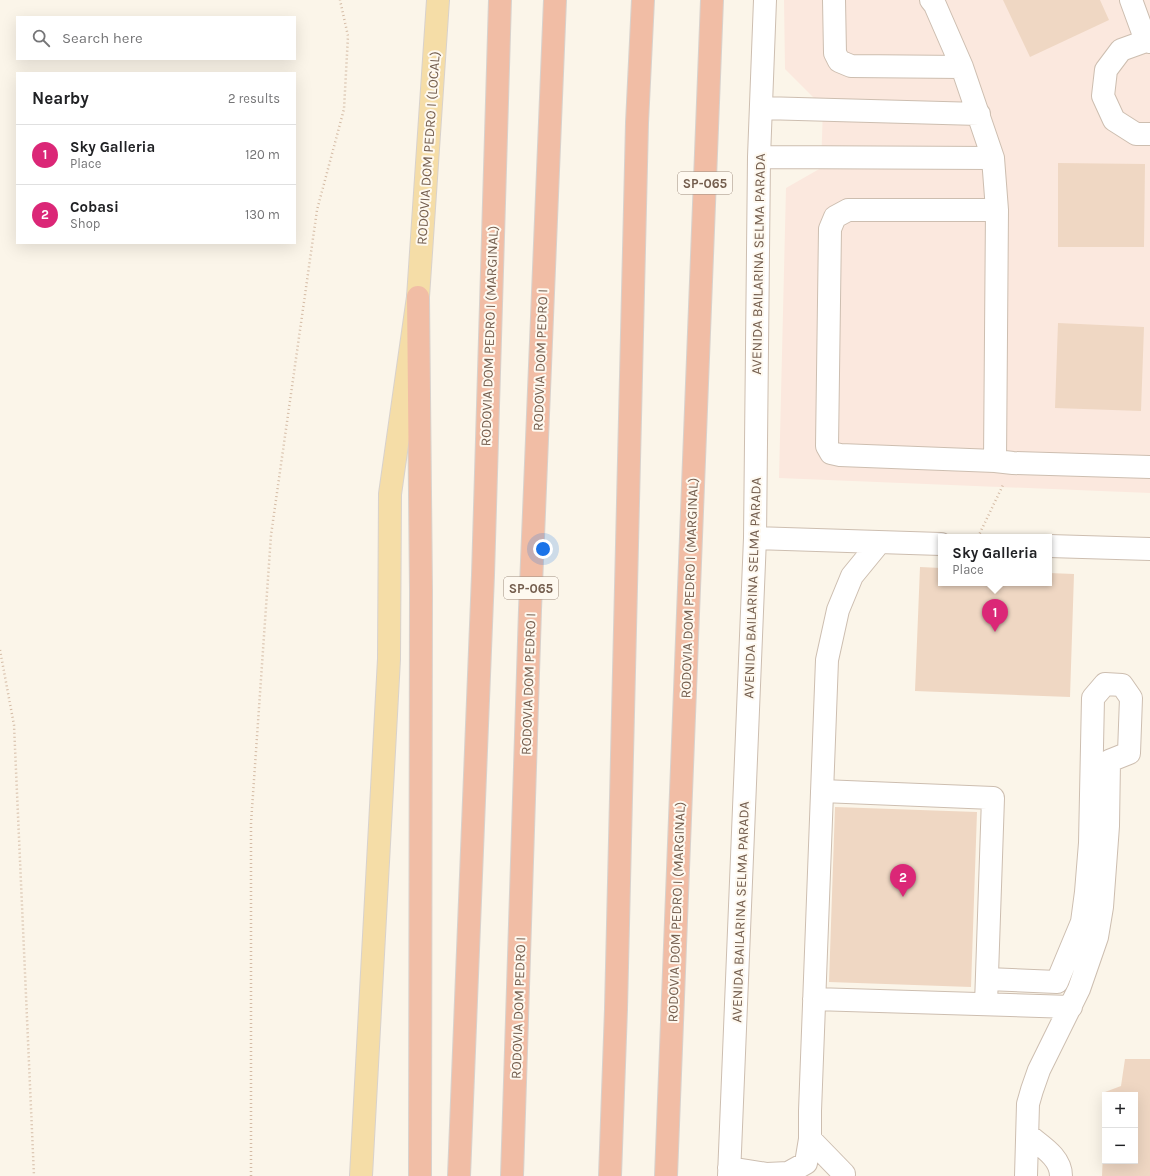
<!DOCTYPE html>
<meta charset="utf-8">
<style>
:root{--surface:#fff;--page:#f2f2f2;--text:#202124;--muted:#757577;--line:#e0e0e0;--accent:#db2777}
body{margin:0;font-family:Karla,sans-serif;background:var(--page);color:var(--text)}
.controls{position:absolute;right:12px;bottom:12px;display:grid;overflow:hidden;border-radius:0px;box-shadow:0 4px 16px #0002}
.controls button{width:36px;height:36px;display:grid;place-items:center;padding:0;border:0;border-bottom:1px solid var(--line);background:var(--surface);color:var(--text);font:20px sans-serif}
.you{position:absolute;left:543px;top:549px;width:14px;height:14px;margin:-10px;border:3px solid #fff;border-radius:50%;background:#1a73e8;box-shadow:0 0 0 6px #1a73e833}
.badge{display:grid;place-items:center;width:26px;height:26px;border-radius:50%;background:var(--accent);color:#fff;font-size:13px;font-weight:700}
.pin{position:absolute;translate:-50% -33px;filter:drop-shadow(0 1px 2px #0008)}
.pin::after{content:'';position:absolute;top:21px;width:14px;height:12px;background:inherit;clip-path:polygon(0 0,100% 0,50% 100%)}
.popup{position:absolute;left:938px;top:534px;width:114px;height:52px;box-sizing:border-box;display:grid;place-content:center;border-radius:0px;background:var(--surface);filter:drop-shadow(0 1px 3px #0005);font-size:13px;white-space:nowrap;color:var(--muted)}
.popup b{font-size:15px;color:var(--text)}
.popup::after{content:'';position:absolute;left:50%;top:100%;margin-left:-8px;border:8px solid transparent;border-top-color:var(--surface)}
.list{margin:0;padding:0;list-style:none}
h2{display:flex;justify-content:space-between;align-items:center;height:52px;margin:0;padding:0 16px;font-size:17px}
h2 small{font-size:13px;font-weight:400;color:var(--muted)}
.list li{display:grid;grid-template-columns:26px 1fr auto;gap:12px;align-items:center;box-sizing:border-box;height:60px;padding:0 16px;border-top:1px solid var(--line)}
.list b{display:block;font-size:15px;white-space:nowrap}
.list p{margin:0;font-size:13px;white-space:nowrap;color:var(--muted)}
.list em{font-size:13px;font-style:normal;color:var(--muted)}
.icon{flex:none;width:22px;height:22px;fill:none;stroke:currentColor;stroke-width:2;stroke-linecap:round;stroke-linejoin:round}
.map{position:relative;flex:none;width:1150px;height:1176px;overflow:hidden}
.search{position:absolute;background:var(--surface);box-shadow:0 4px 16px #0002;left:16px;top:16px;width:280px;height:44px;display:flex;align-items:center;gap:10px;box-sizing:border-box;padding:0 14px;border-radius:0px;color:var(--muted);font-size:15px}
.panel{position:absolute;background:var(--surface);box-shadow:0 4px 16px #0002;left:16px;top:72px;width:280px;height:172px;border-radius:0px}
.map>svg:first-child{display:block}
.commercial{fill:#fbe8de}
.building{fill:#efd7c3}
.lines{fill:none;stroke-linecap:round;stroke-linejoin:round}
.minor-casing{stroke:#cdbeb0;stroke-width:24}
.major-casing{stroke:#d8d2cd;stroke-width:24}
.highway-casing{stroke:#d8d2cd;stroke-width:24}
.path{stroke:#d4bba5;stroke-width:2.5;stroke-dasharray:1 3;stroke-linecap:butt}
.minor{stroke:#fff;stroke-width:22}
.major{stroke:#f5dda7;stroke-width:22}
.highway{stroke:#f1bda5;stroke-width:22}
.labels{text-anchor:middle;stroke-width:4;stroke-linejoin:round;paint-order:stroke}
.shield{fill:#fef9f0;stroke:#9d8c7f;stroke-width:1}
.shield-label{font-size:13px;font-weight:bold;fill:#745e4e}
.street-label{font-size:14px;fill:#745e4e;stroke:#fef9f0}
</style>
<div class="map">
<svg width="1150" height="1176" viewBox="0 0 1150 1176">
<rect width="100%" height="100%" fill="#fbf5e9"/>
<path class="commercial" d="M784,0h366v493l-371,-15 7,-290 35,-20 2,-61 -38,-38z"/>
<path class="building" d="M1003,0h97l9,20 -79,37z
M1058,163l87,1 -1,83h-86z
M1058,323l86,4 -3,84 -86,-3z
M920,567l21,1v15h108v-10l25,1 -4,123 -155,-6z
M835,807l142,5 -6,175 -142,-5z
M1125,1059h25v117h-48l2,-47 1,32h30v-66h-30v-3l16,-6z"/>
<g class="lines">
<defs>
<path id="minor" d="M834,0l1,53 4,8 12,5 111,1
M931,0l4,5 27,62 31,91 4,52 -2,251
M1131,0l15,41
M1150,42l-4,-1 -25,9 -15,20 -3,26 11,24 22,14h14
M762,108l217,6
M759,157l234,1
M997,210h-149l-13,7 -5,12 -3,217 4,7 9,2 155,6 18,2 137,4
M755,538l186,6
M1049,546l101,3
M822,791l171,7 -7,206
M987,979l70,3 25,-60 4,-30 4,-49 3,-145 12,-14 17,1 9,13 -2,55 -20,8 -1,65 -6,81 -5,30 -18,52 -40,81 -7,20 -4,14 -2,72
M814,999l257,8
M1028,1135c13,11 33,22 33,41
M810,1139l34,35
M729,1168l38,6 21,-1 18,-10 4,-24v-28l17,-451 11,-50 14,-34 27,-33
M729,1176l26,-638 4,-381 6,-157"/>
<path id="major" d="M361,1176l28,-517 1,-165 28,-197 20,-297"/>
<path id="highway" d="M418,297l3,293 -1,586
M459,1176l24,-601 17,-575
M512,1176l18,-566 25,-610
M610,1176l6,-167 21,-886 6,-123
M666,1176l46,-1176"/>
</defs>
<use href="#minor" class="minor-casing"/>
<use href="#major" class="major-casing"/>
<use href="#highway" class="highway-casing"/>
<path class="path" d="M978,537l25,-52
M0,650l14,75 20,451
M251,1176v-353l20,-288 46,-325 27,-101 4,-73 -8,-36"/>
<use href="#minor" class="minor"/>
<use href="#major" class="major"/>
<use href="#highway" class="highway"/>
</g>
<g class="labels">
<g class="shield">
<rect x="678" y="172" width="54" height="22" rx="3"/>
<rect x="504" y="577" width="54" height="22" rx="3"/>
</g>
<g class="shield-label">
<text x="705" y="188">SP-065</text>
<text x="531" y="593">SP-065</text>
</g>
<g class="street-label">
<text transform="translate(428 148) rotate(-86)" y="5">RODOVIA DOM PEDRO I (LOCAL)</text>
<text transform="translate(758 264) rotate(-89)" y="5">AVENIDA BAILARINA SELMA PARADA</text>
<text transform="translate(489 336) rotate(-88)" y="5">RODOVIA DOM PEDRO I (MARGINAL)</text>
<text transform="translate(540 360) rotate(-88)" y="5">RODOVIA DOM PEDRO I</text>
<text transform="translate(689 588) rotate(-88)" y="5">RODOVIA DOM PEDRO I (MARGINAL)</text>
<text transform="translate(752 588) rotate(-88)" y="5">AVENIDA BAILARINA SELMA PARADA</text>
<text transform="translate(528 684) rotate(-88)" y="5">RODOVIA DOM PEDRO I</text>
<text transform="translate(676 912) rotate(-88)" y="5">RODOVIA DOM PEDRO I (MARGINAL)</text>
<text transform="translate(740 912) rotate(-88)" y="5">AVENIDA BAILARINA SELMA PARADA</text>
<text transform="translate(518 1008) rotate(-88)" y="5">RODOVIA DOM PEDRO I</text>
</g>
</g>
</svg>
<div class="controls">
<button>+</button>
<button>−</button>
</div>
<div class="you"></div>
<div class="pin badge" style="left:995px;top:632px">1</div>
<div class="popup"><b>Sky Galleria</b>Place</div>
<div class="pin badge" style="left:903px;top:897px">2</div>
<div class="search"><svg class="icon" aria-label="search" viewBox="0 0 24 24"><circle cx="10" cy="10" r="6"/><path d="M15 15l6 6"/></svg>Search here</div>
<section class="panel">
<h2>Nearby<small>2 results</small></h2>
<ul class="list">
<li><span class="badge">1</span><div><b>Sky Galleria</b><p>Place</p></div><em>120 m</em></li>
<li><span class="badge">2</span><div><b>Cobasi</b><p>Shop</p></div><em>130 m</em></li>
</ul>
</section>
</div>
